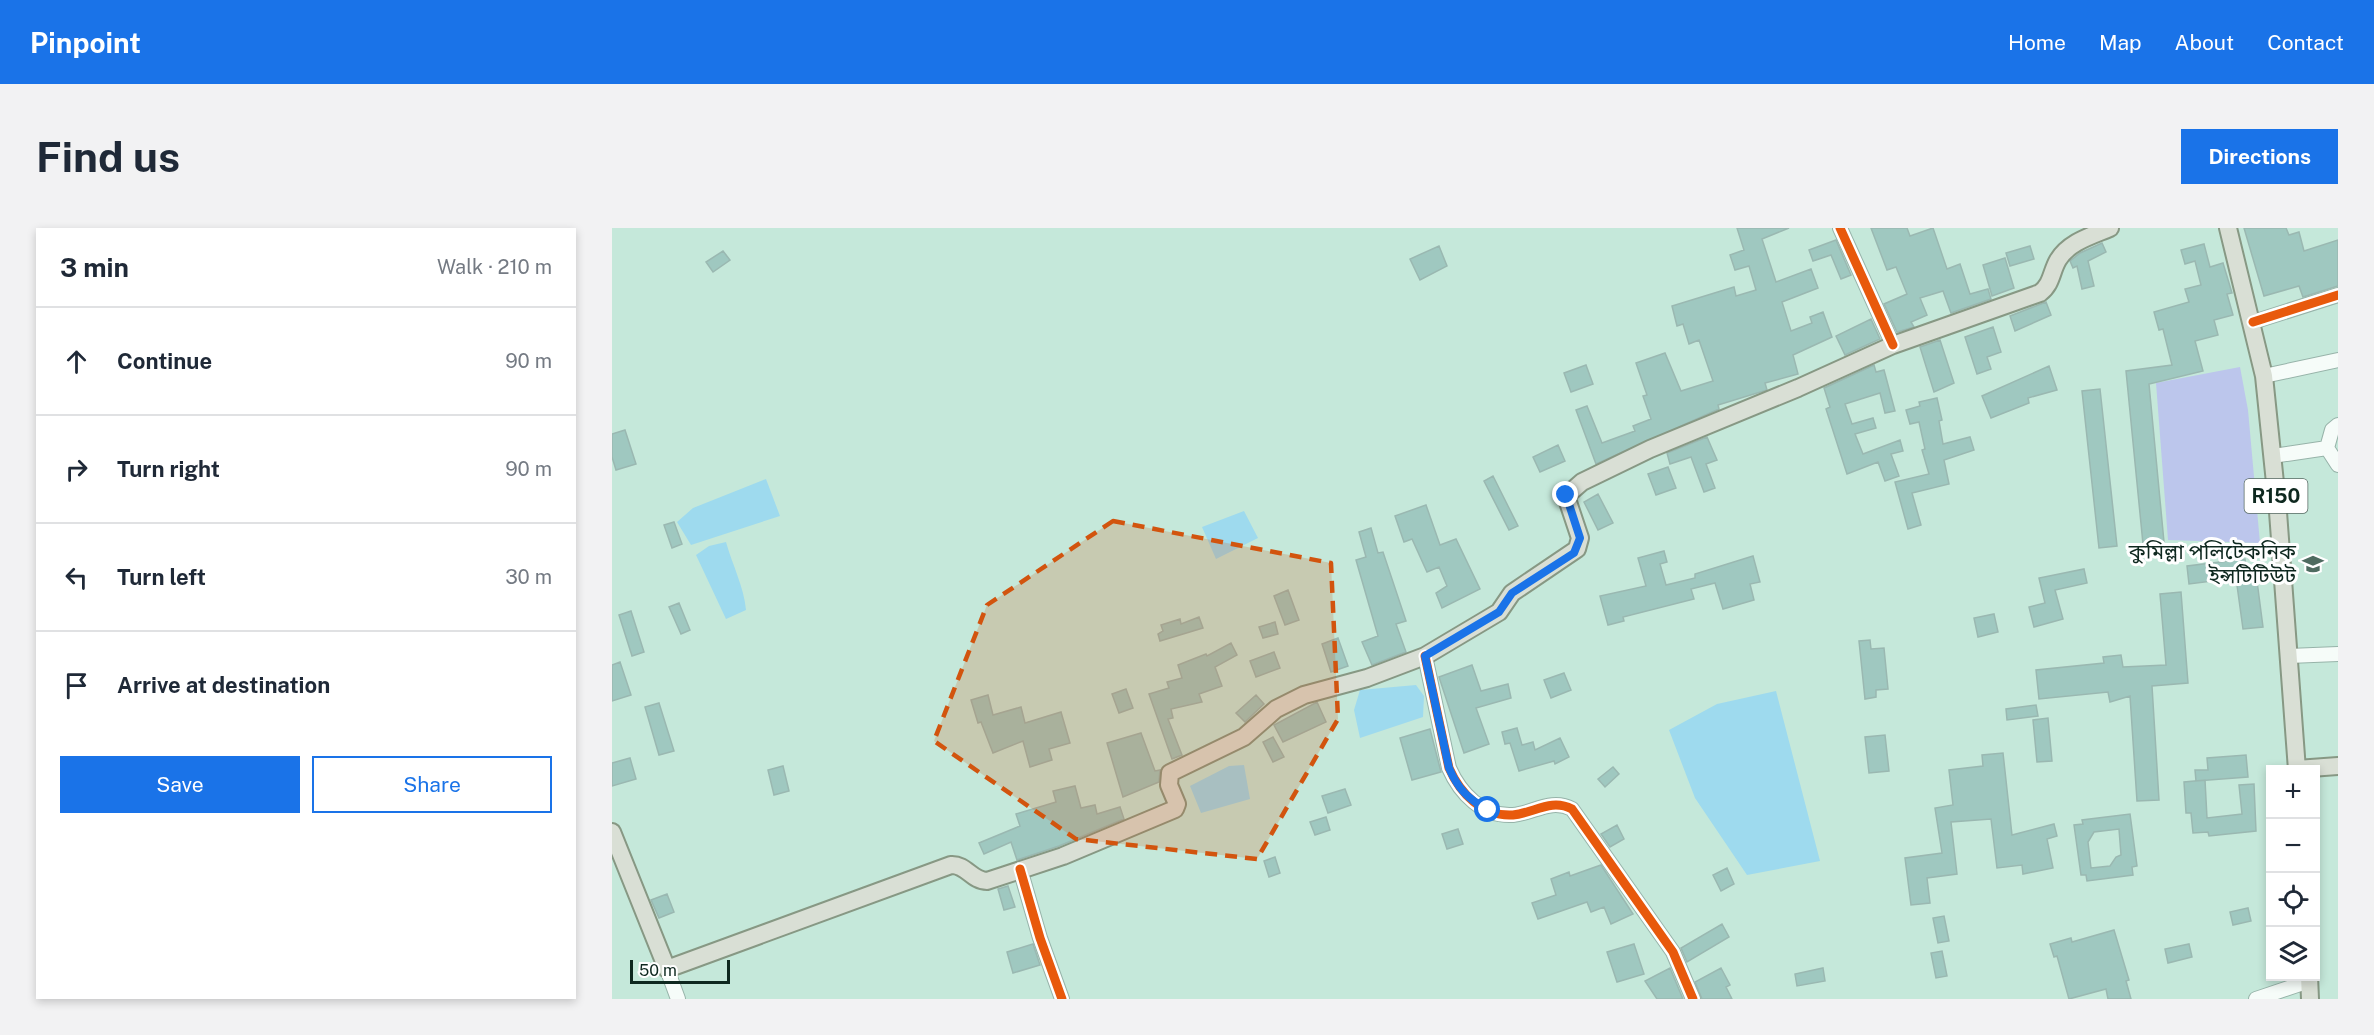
<!DOCTYPE html>
<meta charset="utf-8">
<style>
:root{--surface:#fff;--page:#f2f2f3;--text:#1f2937;--muted:#747a83;--line:#e0e1e3;--accent:#1a73e8}
body{margin:0;font-family:"Public Sans","Noto Sans Bengali",sans-serif;background:var(--page);color:var(--text)}
.controls{position:absolute;right:18px;bottom:18px;display:grid;overflow:hidden;border-radius:0px;box-shadow:0 3px 9px #0003}
.controls button{width:54px;height:54px;display:grid;place-items:center;padding:0;border:0;border-bottom:2px solid var(--line);background:var(--surface);color:var(--text);font:30px sans-serif}
.scale{position:absolute;left:18px;bottom:15px;width:100px;box-sizing:border-box;padding-left:6px;border:3px solid #0e281f;border-top:0;font-size:16px;line-height:21px;white-space:nowrap;color:#0e281f;-webkit-text-stroke:4px #fff;paint-order:stroke}
.stop{position:absolute;width:18px;height:18px;margin:-14px;border:4px solid #1a73e8;border-radius:50%;background:#fff}
.stop.end{background:#1a73e8;border-color:#fff;box-shadow:0 2px 6px #0008}
.list{margin:0;padding:0;list-style:none}
h2{display:flex;justify-content:space-between;align-items:center;height:78px;margin:0;padding:0 24px;font-size:26px}
h2 small{font-size:20px;font-weight:400;color:var(--muted)}
.list li{display:grid;grid-template-columns:39px 1fr auto;gap:18px;align-items:center;box-sizing:border-box;height:108px;padding:0 24px;border-top:2px solid var(--line)}
.list b{display:block;font-size:22px;white-space:nowrap}
.list em{font-size:20px;font-style:normal;color:var(--muted)}
.actions{display:flex;gap:12px;padding:18px 24px}
.actions a{flex:1;padding:14px 0;border:2px solid var(--accent);border-radius:0px;text-align:center;font-size:21px;color:var(--accent)}
.actions .main{background:var(--accent);color:#fff}
.icon{flex:none;width:33px;height:33px;fill:none;stroke:currentColor;stroke-width:2;stroke-linecap:round;stroke-linejoin:round}
.map{position:relative;flex:none;width:1726px;height:771px;overflow:hidden;border-radius:0px}
header{display:flex;align-items:center;gap:36px;box-sizing:border-box;height:84px;padding:0 30px;background:var(--accent);color:#fff}
header strong{font-size:28px}
nav{display:flex;gap:33px;margin-inline-start:auto;font-size:21px}
.intro{display:flex;align-items:center;justify-content:space-between;box-sizing:border-box;height:144px;padding:0 36px}
h1{margin:0;font-size:42px}
.button{padding:15px 27px;border-radius:0px;background:var(--accent);color:#fff;font-size:21px;font-weight:700}
main{display:flex;gap:36px;padding:0 36px}
aside{flex:1;background:var(--surface);border-radius:0px;box-shadow:0 3px 9px #0003}
.map>svg:first-child{display:block}
.green{fill:#bcc6ec}
.water{fill:#9edaee}
.building{fill:#9fc8c0;stroke:#9ab8b1;stroke-width:1.5;fill-rule:evenodd}
.lines{fill:none;stroke-linecap:round;stroke-linejoin:round}
.minor-casing{stroke:#97b3a9;stroke-width:16}
.major-casing{stroke:#879884;stroke-width:20}
.minor{stroke:#f6fcf9;stroke-width:14}
.major{stroke:#d9dfd5;stroke-width:16}
.cycleway-casing{stroke:#fff;stroke-width:13}
.cycleway{stroke:#e8590c;stroke-width:9}
.route{stroke:#1a73e8;stroke-width:8}
.marked{fill:#d2540e;fill-opacity:0.2;stroke:#d2540e;stroke-width:4.5;stroke-dasharray:12 8;stroke-linejoin:round}
.labels{text-anchor:middle;stroke-width:6;stroke-linejoin:round;paint-order:stroke}
.shield{fill:#fff;stroke:#566862;stroke-width:1.5}
.shield-label{font-size:20px;font-weight:bold;fill:#0e281f}
.poi-label{font-size:21px;fill:#0e281f;stroke:#fff;text-anchor:end}
</style>
<header>
<strong>Pinpoint</strong>
<nav><a>Home</a><a>Map</a><a>About</a><a>Contact</a></nav>
</header>
<div class="intro"><h1>Find us</h1><a class="button">Directions</a></div>
<main>
<aside>
<h2>3 min<small>Walk · 210 m</small></h2>
<ul class="list">
<li><svg class="icon" aria-label="ahead" viewBox="0 0 24 24"><path d="M12 20V5M6 11l6-6 6 6"/></svg><div><b>Continue</b></div><em>90 m</em></li>
<li><svg class="icon" aria-label="right" viewBox="0 0 24 24"><path d="M7 20v-9h11M14 6l5 5-5 5"/></svg><div><b>Turn right</b></div><em>90 m</em></li>
<li><svg class="icon" aria-label="left" viewBox="0 0 24 24"><path d="M17 20v-9H6M10 6l-5 5 5 5"/></svg><div><b>Turn left</b></div><em>30 m</em></li>
<li><svg class="icon" aria-label="arrive" viewBox="0 0 24 24"><path d="M6 21V4h12l-3 4 3 4H6"/></svg><div><b>Arrive at destination</b></div></li>
</ul>
<div class="actions"><a class="main">Save</a><a>Share</a></div>
</aside>
<div class="map">
<svg width="1726" height="771" viewBox="0 0 1726 771">
<rect width="100%" height="100%" fill="#c5e8da"/>
<path class="green" d="M1628,139l8,43 12,133 -92,-3 -12,-157z"/>
<path class="water" d="M154,251l14,37 -89,29 -14,-23 16,-14z
M632,283l14,27 -42,21 -14,-32z
M114,314c6,22 18,45 20,68l-20,9 -30,-64 13,-9z
M804,457l8,11 -1,21 -63,21 -6,-28 6,-20z
M1164,463l44,170 -73,14 -52,-77 -26,-68 48,-26z
M632,537l6,34 -49,14 -11,-27 39,-20z"/>
<path class="building" d="M1125,0h52l-27,11 14,43 35,-13 7,19 -36,14 9,29 21,-8 -2,-6 13,-5 9,25 -39,18 5,19 -33,9 2,7 -49,15 1,4 -123,55 -20,-54 11,-4 15,37 33,-12 -2,-5 18,-7 -8,-23 4,-1 -11,-32 29,-10 16,38 32,-10 -14,-41 -10,4 -6,-20 -6,2 -5,-20 62,-19 2,9 20,-6 -7,-24 -14,4 -5,-15 14,-5z
M1259,0h36l3,8 23,-8 14,41 13,-5 10,30 18,-5 3,10 -40,14 -8,-22 -23,7 7,17 -16,7 3,5 -17,5 -13,-28 23,-10 -11,-27 -9,3z
M1632,0h42l3,7 10,-3 5,19 34,-11v46l-35,11 -4,-11 -35,10z
M1224,12l15,35 -10,4 -10,-24 -18,6 -4,-11z
M1490,15l4,9 -18,9 6,25 -12,3 -5,-23 -4,2 -3,-7 10,-8z
M1592,16l6,23 13,-4 9,30 -5,1 6,21 -19,5 4,15 -23,6 8,30 -54,13 15,158 -21,2 -17,-173 46,-6 -9,-36 -4,1 -5,-18 35,-10 -4,-13 16,-4 -6,-24 -10,3 -4,-14z
M827,18l8,20 -27,14 -10,-21z
M1418,18l4,13 -24,7 -4,-13z
M111,23l7,9 -17,12 -7,-10z
M1393,30l9,30 -22,8 -9,-31z
M1434,74l5,13 -36,16 -5,-15z
M1259,91l9,20 -35,16 -9,-19z
M1381,99l8,25 -14,5 4,12 -14,5 -12,-37z
M1328,112l14,43 -20,9 -14,-45z
M974,137l7,19 -22,8 -7,-19z
M1262,137l2,7 8,-2 11,41 -10,2 -5,-20 -35,11 7,20 21,-6 3,10 -21,6 8,20 37,-14 3,11 -12,3 8,22 -14,5 -7,-19 -31,12 -21,-65 4,-2 -6,-19z
M1437,138l8,24 -29,8 1,5 -38,15 -9,-22z
M1488,161l17,157 -18,2 -17,-157z
M1325,170l5,22 -3,1 4,23 27,-7 4,13 -30,10 5,24 -37,9 9,32 -13,4 -13,-47 34,-8 -7,-24 3,-1 -6,-27 -9,2 -4,-14 14,-4 -1,-4z
M13,202l11,34 -20,6 -4,-13v-23z
M1095,209l10,23 -11,4 9,24 -11,4 -13,-35 -21,7 -3,-11z
M946,217l7,16 -25,11 -7,-15z
M1056,239l8,21 -20,7 -8,-21z
M881,248l25,50 -9,4 -25,-49z
M986,266l15,29 -15,7 -14,-28z
M814,277l14,40 16,-6 24,50 -38,19 -6,-15 11,-7 -8,-19 -12,5 -15,-33 -8,3 -9,-26z
M62,294l8,22 -10,4 -8,-23z
M759,300l7,25 5,-1 23,69 -10,3 10,28 -34,13 -10,-23 16,-6 -22,-76 10,-3 -7,-25z
M1052,323l3,11 -7,2 6,21 29,-7v-4l58,-18 7,26 -10,2 4,16 -31,9 -8,-26 -24,6 3,10 -71,18 1,4 -16,4 -8,-29 46,-10 -8,-28z
M1633,331l3,23 9,-1 6,46 -20,2 -7,-51 -47,6 -2,-18z
M1472,341l3,14 -32,7 8,29 -29,8 -5,-20 16,-4 -6,-25z
M676,362l11,30 -14,5 -11,-29z
M1569,364l7,91 -36,3 7,114 -22,1 -7,-105 -20,6 -2,-10 -69,7 -3,-29 68,-7 -1,-6 18,-2 2,12 43,-2 -6,-71z
M67,375l11,27 -9,4 -12,-27z
M19,383l13,41 -12,4 -13,-41z
M1382,386l4,18 -20,5 -4,-19z
M587,389l4,11 -43,13 -2,-7 5,-3 -2,-6 19,-6 1,5z
M663,394l3,12 -15,4 -4,-11z
M726,410l10,28 -17,6 -9,-28z
M1258,412l1,9 13,-1 4,41 -12,1v7l-11,2 -6,-58z
M619,415l6,12 -22,12 7,19 -23,8 3,8 -31,7 2,9 -5,1 14,36 -10,4 -23,-65 20,-6 -2,-6 15,-4 -4,-13 28,-11 1,2z
M662,424l6,16 -24,9 -6,-16z
M8,434l11,33 -19,6v-36z
M860,437l9,26 27,-7 3,14 -35,10 13,36 -25,9 -25,-76z
M952,445l7,17 -20,8 -7,-18z
M514,461l7,19 -14,5 -7,-19z
M376,467l5,20 28,-8 4,16 36,-11 9,31 -21,6 3,11 -22,7 -7,-26 -30,12 -12,-31 -3,1 -7,-23z
M644,467l8,9 -19,18 -9,-9z
M705,474l9,20 -43,20 -9,-17z
M47,475l15,48 -15,4 -14,-48z
M1424,477l2,11 -31,4 -1,-11z
M1436,490l4,43 -15,1 -4,-42z
M905,500l5,17 11,-3 2,8 25,-12 9,19 -14,7 -1,-3 -35,10 -9,-28 -5,1 -3,-12z
M818,501l11,43 -29,8 -12,-42z
M529,505l14,38 5,-1 -1,12 -36,15 -16,-54z
M1273,507l4,36 -20,2 -4,-36z
M661,509l11,20 -11,5 -10,-20z
M1391,525l9,82 42,-11 3,12 -10,3 6,29 -30,6 -1,-9 -25,3 -6,-49 -40,3 6,52 -30,4 3,25 -19,2 -6,-47 37,-5 -7,-45 18,-3 -4,-35 34,-4 -1,-11z
M1634,527l2,22 -52,4 -1,-11h13l-1,-12z
M18,530l6,21 -24,7v-23z
M171,538l6,25 -15,4 -6,-25z
M1001,539l6,7 -14,13 -7,-8z
M1593,552l2,38 35,-4 -3,-29 15,-1 2,47 -47,5 -1,-4 -15,1 -2,-20h-5l-2,-31z
M463,558l6,22 14,-3 2,9 23,-7 4,12 -65,27 -42,14 -6,-18 -27,12 -5,-11 41,-17 -4,-12 40,-12 -3,-11z
M733,561l6,16 -23,8 -6,-17z
M1518,586l7,52 -5,1 1,8 -46,6 -1,-6h-5l-7,-50 9,-1 -1,-4zM1507,601l2,26 -5,2 -6,9 -19,2 -3,-26 6,-10z
M714,589l4,13 -15,5 -5,-13z
M1005,597l7,14 -14,8 -9,-13z
M846,601l5,15 -16,5 -5,-15z
M663,629l5,16 -11,4 -5,-16z
M989,637l32,49 -22,10 -7,-17 -13,5 -4,-10 -49,17 -6,-16 24,-8 -5,-16 18,-7 1,4z
M1115,640l7,16 -13,7 -8,-16z
M396,658l7,21 -11,3 -6,-21z
M55,666l7,18 -15,6 -8,-18z
M1636,680l3,13 -18,4 -3,-13z
M1332,688l5,25 -11,2 -5,-25z
M1110,696l7,13 -42,25 -6,-14z
M1502,702l15,50 -3,1 5,18h-23l-2,-10 -37,10 -12,-43 -3,1 -4,-13 21,-6 1,4z
M421,716l7,21 -27,8 -6,-21z
M1022,716l10,30 -27,8 -10,-30z
M1577,716l3,13 -24,6 -3,-14z
M1330,723l5,25 -11,2 -5,-25z
M1058,740l13,31h-26l-12,-18z
M1109,740l9,17 -4,2 6,12h-30l-7,-17z
M1211,740l2,13 -28,5 -2,-12z"/>
<g class="lines">
<defs>
<path id="minor" d="M1228,0l53,117
M1641,94l85,-27
M1652,148l74,-16
M1726,197l-6,5 -5,18 11,17
M1661,228l54,-8
M813,428l24,112c11,25 33,49 64,47 21,-2 38,-17 59,-6l101,143 20,47
M1677,428l49,-2
M408,641l20,69 22,61
M55,741l11,30
M1644,771l53,-18"/>
<path id="major" d="M1616,0l36,148 14,136 19,258
M1685,541l41,-3
M0,604l55,137 284,-104c15,-1 21,16 36,16l76,-25 112,-47 2,-5 -8,-19 1,-12 74,-36 32,-28 28,-14 63,-17 58,-22 74,-44 13,-19 65,-44 3,-11 -14,-42 16,-14 68,-33 148,-61 95,-43 147,-52c12,-9 11,-21 18,-33 11,-18 33,-24 52,-32
M1697,748l1,23"/>
</defs>
<use href="#minor" class="minor-casing"/>
<use href="#major" class="major-casing"/>
<use href="#minor" class="minor"/>
<use href="#major" class="major"/>
<defs>
<path id="cycleway" d="M1228,0l53,117
M1641,94l85,-27
M813,428l24,112c11,25 33,49 64,47 21,-2 38,-17 59,-6l101,143 20,47
M408,641l20,69 22,61"/>
</defs>
<use href="#cycleway" class="cycleway-casing"/>
<use href="#cycleway" class="cycleway"/>
</g>
<g class="lines">
<path class="route" d="M876,582c-20,-11 -30,-21 -39,-42l-24,-112 74,-44 13,-19 62,-40 6,-15 -14,-43"/>
</g>
<path class="marked" d="M501,293l218,42 7,156 -81,140 -181,-20 -142,-98 53,-136z"/>
<defs>
<symbol id="university-bare" viewBox="-9 -9 18 18"><path d="M0-5L7-2L0 1L-7-2ZM-4 1L0 2.5L4 1V4Q0 6-4 4Z" fill="#4e6b60" stroke="#fff" stroke-width="2.5" paint-order="stroke"/></symbol>
</defs>
<g fill-rule="evenodd">
<use href="#university-bare" x="1686" y="321" width="30" height="30"/>
</g>
<g class="labels">
<rect class="shield" x="1632.5" y="251" width="63" height="34" rx="4.5"/>
<g class="shield-label">
<text x="1664" y="275">R150</text>
</g>
<g class="poi-label">
<text x="1684" y="331">কুমিল্লা পলিটেকনিক<tspan x="1684" dy="24">ইন্সটিটিউট</tspan></text>
</g>
</g>
</svg>
<div class="controls">
<button>+</button>
<button>−</button>
<button><svg class="icon" aria-label="locate" viewBox="0 0 24 24"><circle cx="12" cy="12" r="6"/><path d="M12 2v4M12 18v4M2 12h4M18 12h4"/></svg></button>
<button><svg class="icon" aria-label="layers" viewBox="0 0 24 24"><path d="M12 4l9 5-9 5-9-5zM3 14l9 5 9-5"/></svg></button>
</div>
<div class="scale">50 m</div>
<div class="stop" style="left:876px;top:582px"></div>
<div class="stop end" style="left:954px;top:267px"></div>
</div>
</main>
